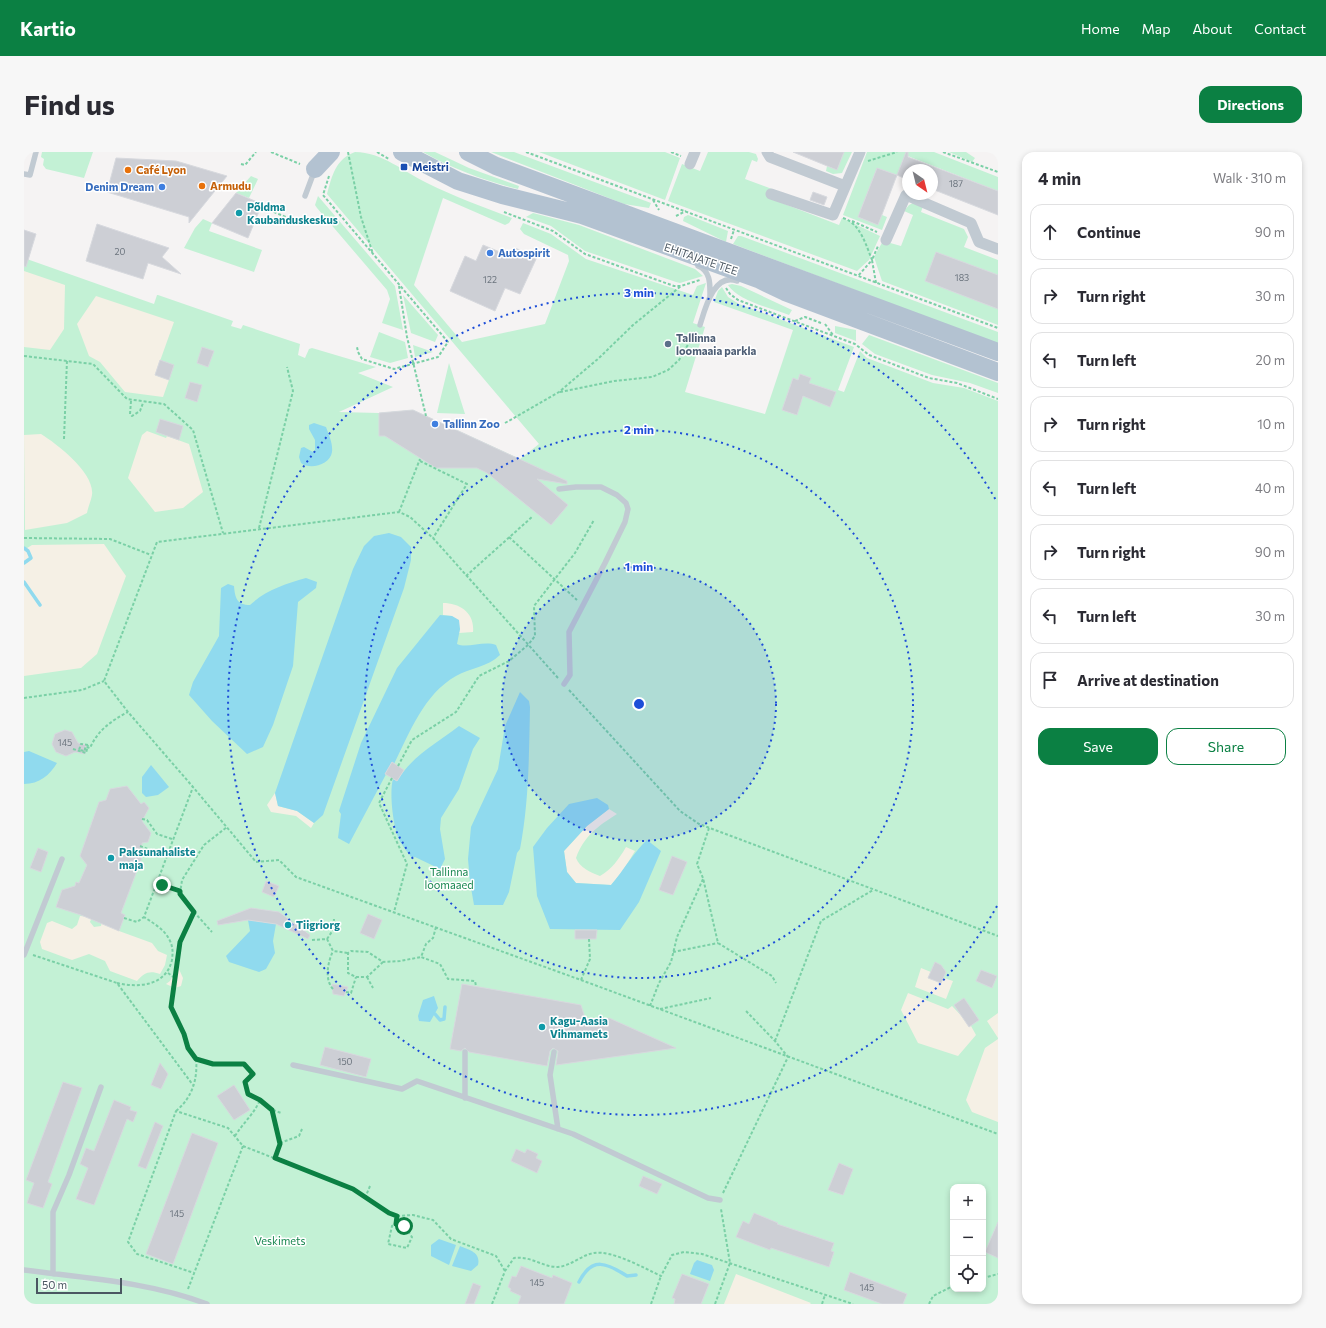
<!DOCTYPE html>
<meta charset="utf-8">
<style>
:root{--surface:#fff;--page:#f7f7f7;--text:#2b2b33;--muted:#7c7c81;--line:#e1e1e2;--accent:#0b8043}
body{margin:0;font-family:Commissioner,sans-serif;background:var(--page);color:var(--text)}
.controls{position:absolute;right:12px;bottom:12px;display:grid;overflow:hidden;border-radius:8px;box-shadow:0 2px 6px #0003}
.controls button{width:36px;height:36px;display:grid;place-items:center;padding:0;border:0;border-bottom:1px solid var(--line);background:var(--surface);color:var(--text);font:20px sans-serif}
.compass{position:absolute;left:878px;top:12px;width:36px;height:36px;border-radius:50%;background:var(--surface);box-shadow:0 2px 6px #0003;rotate:145deg}
.scale{position:absolute;left:12px;bottom:10px;width:86px;box-sizing:border-box;padding-left:4px;border:2px solid #4a5661;border-top:0;font-size:11px;line-height:14px;white-space:nowrap;color:#4a5661;-webkit-text-stroke:3px #fff;paint-order:stroke}
.stop{position:absolute;width:12px;height:12px;margin:-9px;border:3px solid #0b8043;border-radius:50%;background:#fff}
.stop.end{background:#0b8043;border-color:#fff;box-shadow:0 1px 4px #0008}
.list{margin:0;padding:0;list-style:none}
h2{display:flex;justify-content:space-between;align-items:center;height:52px;margin:0;padding:0 16px;font-size:17px}
h2 small{font-size:13px;font-weight:400;color:var(--muted)}
.list li{display:grid;grid-template-columns:26px 1fr auto;gap:12px;align-items:center;box-sizing:border-box;height:56px;margin:0 8px 8px;padding:0 8px;border:1px solid var(--line);border-radius:12px}
.list b{display:block;font-size:15px;white-space:nowrap}
.list em{font-size:13px;font-style:normal;color:var(--muted)}
.actions{display:flex;gap:8px;padding:12px 16px}
.actions a{flex:1;padding:9px 0;border:1px solid var(--accent);border-radius:12px;text-align:center;font-size:14px;color:var(--accent)}
.actions .main{background:var(--accent);color:#fff}
.icon{flex:none;width:22px;height:22px;fill:none;stroke:currentColor;stroke-width:2;stroke-linecap:round;stroke-linejoin:round}
.map{position:relative;flex:none;width:974px;height:1152px;overflow:hidden;border-radius:12px}
header{display:flex;align-items:center;gap:24px;box-sizing:border-box;height:56px;padding:0 20px;background:var(--accent);color:#fff}
header strong{font-size:19px}
nav{display:flex;gap:22px;margin-inline-start:auto;font-size:14px}
.intro{display:flex;align-items:center;justify-content:space-between;box-sizing:border-box;height:96px;padding:0 24px}
h1{margin:0;font-size:28px}
.button{padding:10px 18px;border-radius:12px;background:var(--accent);color:#fff;font-size:14px;font-weight:700}
main{display:flex;gap:24px;padding:0 24px}
aside{flex:1;background:var(--surface);border-radius:12px;box-shadow:0 2px 6px #0003}
.map>svg:first-child{display:block}
.green{fill:#c3f1d5;fill-rule:evenodd}
.sand{fill:#f5f0e5}
.water{fill:#90daee}
.lines{fill:none;stroke-linecap:round;stroke-linejoin:round}
.stream{stroke:#90daee;stroke-width:3.5}
.building{fill:#cdcfd5;stroke:#d7d9de}
.path{stroke:#7ad0a6;stroke-width:2;stroke-dasharray:3 2;stroke-linecap:butt}
.service{stroke:#c1cad2;stroke-width:5.5}
.minor{stroke:#c1cad2;stroke-width:11}
.primary{stroke:#b3c2d1;stroke-width:18}
.path-bridge{stroke:#7ad0a6;stroke-width:2;stroke-dasharray:3 2;stroke-linecap:butt}
.route{stroke:#0b8043;stroke-width:5}
.ring{fill:none;stroke:#1d4ed8;stroke-width:2;stroke-dasharray:2 4}
.transit-dot{fill:#1a4fb4;stroke:#fff;stroke-width:1.5}
.food-dot{fill:#e8710a;stroke:#fff;stroke-width:1.5}
.shop-dot{fill:#3f7fe0;stroke:#fff;stroke-width:1.5}
.culture-dot{fill:#0f9aa8;stroke:#fff;stroke-width:1.5}
.service-dot{fill:#5c6f8a;stroke:#fff;stroke-width:1.5}
.labels{text-anchor:middle;stroke-width:3;stroke-linejoin:round;paint-order:stroke}
.number-label{font-size:9px;fill:#6b747e}
.transit-label{font-size:11px;font-weight:bold;fill:#164399;stroke:#fff;text-anchor:start}
.food-label{font-size:11px;font-weight:bold;fill:#c56008;stroke:#fff;text-anchor:start}
.shop-label{font-size:11px;font-weight:bold;fill:#366cbe;stroke:#fff;text-anchor:start}
.culture-label{font-size:11px;font-weight:bold;fill:#0d838f;stroke:#fff;text-anchor:start}
.street-label{font-size:11px;fill:#4a5661;stroke:#fff}
.service-label{font-size:11px;font-weight:bold;fill:#4e5e75;stroke:#fff;text-anchor:start}
.park-label{font-size:11px;fill:#17864f;stroke:#fff}
.centre{fill:#1d4ed8;stroke:#fff;stroke-width:2}
.ring-label{font-size:12px;text-anchor:middle;font-weight:bold;fill:#1d4ed8;stroke:#fff;stroke-width:3;stroke-linejoin:round;paint-order:stroke}
</style>
<header>
<strong>Kartio</strong>
<nav><a>Home</a><a>Map</a><a>About</a><a>Contact</a></nav>
</header>
<div class="intro"><h1>Find us</h1><a class="button">Directions</a></div>
<main>
<div class="map">
<svg width="974" height="1152" viewBox="0 0 974 1152">
<rect width="100%" height="100%" fill="#f5f3f3"/>
<path class="green" d="M18,0h51l-9,26 -38,-9 -3,-4 1,-6 -3,-2z
M331,0c27,0 49,20 72,31 28,14 56,24 85,35l-3,5 -4,2 -62,-27 -29,87 48,57 83,-18 24,-63 -1,-6 -44,-21 -4,-5 3,-6 28,11 35,25 107,36 4,-9 9,-3 -13,40 12,4 -20,65 80,22 28,-84 -79,-28 4,-11 4,-4 6,10 11,7 115,43 -16,43 6,2 16,-41 7,7 66,25 31,5 34,13v903h-974v-1046l130,46 3,-9h1l75,26 -2,5 10,3 2,-4 57,19 -2,11 7,3 4,-9 3,-1 64,19 -18,6 35,14 -54,25 40,1 34,-3 107,49 19,-15 -212,-250c5,-19 9,-35 28,-42zM776,222l11,4 -10,24 -14,-5 6,-19 5,2zM929,1035h30v102h-30z
M399,0h12l34,16 50,18 -1,3c-33,-8 -65,-20 -95,-37z
M467,0h23l137,51 -2,5 -25,-4z
M515,0h126l15,6 -15,42z
M684,0h41l7,2 2,5 -1,3 -5,-2 -7,19 27,10 -3,9 70,27 3,-7 38,18 -11,24 -12,11 -189,-70 14,-37 18,7z
M820,0h8l-10,21 -9,1 -7,-3 1,-5 10,4z
M843,0h67l64,25v14l-93,-36 -8,20 -20,-7 -19,49 20,8 4,-10 5,2 -5,13 -39,-15z
M925,0h17l9,6 -3,4z
M227,24l7,3 -9,19 -13,-5z
M294,44l77,90 8,44 -21,-7 8,-24 -3,-9 -70,-82 -2,-3z
M889,51l10,3 -2,6 43,17 4,8 -4,10 34,13v65l-116,-44 -8,-24 9,-16 18,5 12,-31 -9,-4 5,-6z
M509,61l46,12 116,44 8,7 -23,7 -4,-1 -91,-31 -34,-25 -25,-9z
M664,63l40,16 -2,11 -43,-21 1,-4z
M179,67l9,4 -3,8 53,19 -8,22 -70,-24 11,-20z
M714,84h3l257,96v12l-265,-100z
M708,132l9,2 51,24 -3,5c-18,-7 -51,-14 -61,-30z
M379,143l35,40 -3,7 -24,-9z
M811,174l21,4v11l-21,-8z
M355,180l26,10 3,16 -18,5 -20,-6z
M845,183l129,48v10l-28,-10 -38,-8 -57,-21 -13,-10z
M389,193l20,7 -18,5z
M425,211l16,51 -28,-1z"/>
<path class="sand" d="M0,119l41,14 -1,44 -14,21 -26,-3z
M72,144l78,26 -19,53 14,5 -6,17 -38,-5 -25,-30 -11,-6 -12,-32z
M123,279l19,7 1,-2 22,8 14,48 -20,16 -28,4 -27,-34 14,-43z
M17,282c16,10 54,39 51,61 -1,6 -4,12 -5,18l-20,10 -42,7 -1,-95z
M80,392l22,32 -29,78 -16,14 -57,8v-126l8,-5z
M419,451c17,0 32,10 30,29l-14,1 1,-4 -8,-13 -9,-1z
M251,641l3,13 19,5 17,12 -3,5 -15,-12 -25,-4 -4,-7z
M585,657l8,5c-19,12 -33,22 -41,44 4,10 14,14 24,18 12,-7 19,-17 26,-29l9,4 -13,21 -11,13 -35,-2 -9,-11 -3,-21 23,-25z
M56,764l12,1 -2,5 4,5 7,-1 1,-5 17,10 33,12 6,8 9,4 -2,10 -5,9c-11,-4 -16,-1 -23,7l-27,-10 -5,-10 -16,-7 -17,6 -30,-11 -2,-7 7,-19 5,-2 20,8 5,-4z
M154,815l5,11 -2,8 -6,2 -9,-4 4,-3z
M897,816l10,4 -2,6 12,5 3,-5 9,3 -7,18 -31,-12z
M884,841l40,16 4,-3 19,20 5,9 -18,21 -40,-13 -17,-33z
M974,861v25l-11,-17z
M974,887v83l-26,-10 -6,-12 19,-52z
M712,1122l75,29 -1,1h-86z"/>
<path class="water" d="M290,271l12,4c3,8 7,17 6,25 -2,13 -22,18 -31,11l-2,-6 2,-9 3,-1 9,5 2,-1v-11l-6,-11v-4z
M365,381l12,4 10,10v13l-7,28 -81,227 -9,8 -17,-12 -19,-5 -3,-13 78,-224 11,-23 10,-10z
M282,426l11,4 -1,6 -18,14 -5,64 -20,59 -10,22 -16,7 -35,-33 -23,-26 4,-13 26,-46 2,-48 7,-4 6,2c1,12 3,19 16,19 16,-15 35,-21 56,-27z
M416,463l12,1 7,4 1,9 -3,15c10,5 27,-4 39,1l4,10c-12,12 -30,13 -44,21 -32,18 -46,56 -62,88l-2,-1 -43,81 -11,-6 3,-24 -2,-3 22,-68 36,-75z
M496,540l9,9 1,6c-1,48 -1,95 -10,142l-3,4 -8,39 -6,13h-29l-4,-23 -2,-23 3,-32 27,-58 7,-43z
M435,574l21,12 -7,11 -14,40 -18,29 -1,11 5,30 -5,10 -25,-12 -3,1c-4,-5 -8,-10 -11,-15 -8,-12 -12,-51 -8,-64l4,2c15,-25 40,-38 62,-55z
M5,599l28,12c-7,12 -18,21 -33,21v-32z
M127,613l18,22 -11,8 -12,2 -4,-4v-16z
M573,646l11,7 1,4 -22,17 -23,25 3,21 9,11 35,2c13,-15 22,-32 36,-45l14,11 -22,51 -19,28 -70,-1 -13,-33 -4,-49 14,-19 22,-24z
M224,768l28,4 -3,17 2,12 -9,16 -7,3 -30,-10 -3,-6 24,-25z
M410,844l4,12 -8,14 -11,-1 -1,-5 5,-16z
M415,1087l17,6 -7,20 -18,-9v-11z
M436,1094c9,4 21,6 18,19l-7,6 -19,-5z
M673,1108l15,5 2,5 -4,11 -20,-7 4,-11z"/>
<g class="lines">
<path class="stream" d="M0,396l4,3 3,7 -7,5
M0,430l16,23
M411,862l5,6 4,-1 1,-12
M555,1130c13,-26 28,-19 48,-6l9,-1"/>
</g>
<path class="building" d="M769,0h51l-7,18z
M882,0h2v5l90,34v24l-66,-26v-19h-24v10l-11,-5z
M92,6l60,3 51,15 -38,47v-6l-82,-25z
M853,16l20,7 -19,50 -20,-8z
M789,40l14,5 -3,8 -14,-5z
M212,41l26,11 -14,34 -36,-15z
M73,72l72,24 -7,9 19,17 -33,-11 -5,16 -57,-18z
M0,78l12,4 -10,33 -2,-1z
M459,93l29,12 3,-9 22,9 -17,37 -15,-6 -10,23 -45,-20 15,-35 11,5z
M912,100l62,23v34l-73,-28z
M178,195l12,4 -6,16 -11,-4z
M136,208l14,5 -5,15 -14,-5z
M776,222l11,4 -2,5 27,9 -6,15 -27,-11 -6,19 -15,-5 11,-32 5,2z
M166,230l12,3 -5,17 -12,-4z
M389,258l154,71v3l-30,-5 31,26 -17,20 -64,-52 -10,-5h-41l-51,-32h-6v-23z
M136,267l23,7 -4,14 -23,-8z
M41,578l7,2 6,11 8,2 -1,9 -10,-2 -9,4 -10,-4 -4,-8 3,-10z
M368,610l12,8 -7,11 -12,-7z
M103,634l14,18 3,-2 5,6 -7,13 9,12 -3,9 -6,1 -1,17 -20,53 4,2 -6,16 -38,-16 -25,-8 6,-17 13,-4 1,-4 3,1 8,-18 -7,-9 19,-54 7,-2 4,-11z
M14,696l10,4 -7,20 -11,-4z
M648,704l15,6 -14,33 -14,-5z
M242,729l13,5 -5,11 -12,-5z
M227,756l28,4 31,23 -2,4 -32,-15 -28,-4 -30,5 -1,-4z
M344,762l14,6 -8,19 -14,-6z
M551,778h22l-1,9h-21z
M911,810l6,3 5,7 -5,11 -13,-5z
M957,818l16,6 -5,12 -16,-7z
M308,832l16,3 -4,9 -11,-2z
M438,832l119,21 4,13 11,5 13,-5 67,30 -120,17 2,-14 -5,-3 -3,3 -3,15 -78,-14 -4,-4 -4,3 -11,-2z
M940,846l15,22 -10,7 -15,-22z
M301,895l46,12 -5,18 -46,-12z
M136,911l8,11 -7,15 -10,-4z
M39,930l19,6 -34,94 4,2 -9,24 -16,-5 7,-20 -8,-3z
M210,933l16,25 -16,10 -17,-24z
M90,948l17,7 -1,3 7,2 -4,10 -6,-3 -33,86 -18,-6 12,-31 -8,-4 6,-16 8,3z
M131,970l8,4 -17,43 -8,-3z
M168,981l26,10 -45,121 -27,-10z
M492,997l9,4 2,-4 11,5 -2,4 6,3 -5,12 -26,-12z
M815,1011l14,6 -10,26 -15,-5z
M619,1024l19,8 -5,10 -18,-8z
M730,1061l24,10 -1,1 57,19 -3,8 3,1 -5,15 -58,-19 -1,2 -34,-13 7,-16 6,3z
M974,1070v36l-13,-6z
M497,1114l31,12 1,-3 19,8 -8,21h-46l3,-8 -11,-5 1,-2 -3,-2 4,-11 4,1z
M826,1120l57,22 -4,10h-21l-38,-14z
M658,1122l27,10 -8,20h-27l1,-5 -3,-1z
M449,1131l8,3 -7,18h-9z"/>
<g class="lines">
<path class="path" d="M247,0l29,12
M324,0l13,65 12,37
M353,0l12,7
M502,0l472,176
M647,0l10,4
M919,0l55,20
M844,9l29,-9
M217,12l4,1 11,-13
M305,24l-6,19 125,147 -10,15 -44,12 -32,-10 -4,-7 -1,-5
M629,48l6,10
M245,58l24,10
M480,60l49,19 32,23 89,32h7l19,-6
M652,64l10,-5
M819,66c17,5 23,27 29,42l-14,16
M828,69l25,11
M707,87l3,-9
M852,131l-4,-23 6,-14
M375,134l8,51 19,79
M702,136l4,6 8,6 117,44 14,11 8,3 52,20 28,5 41,16
M771,169l10,-4 16,6
M801,172l8,11
M0,204l69,8 34,35 37,5 29,26 30,103
M536,240l54,-11 38,-4 16,-7 11,-10 17,-29
M107,249l-1,13 2,2 8,-5 3,-8
M481,271l54,-31 40,-34 34,-33 48,-39
M40,287l3,-79
M396,309l47,23 -34,54
M375,360l21,-53
M235,376l34,-137 -6,-24
M485,385l68,63
M0,386l86,1 41,16
M442,424l66,-59
M534,526l-125,-140 -23,-21 -11,-5 -242,30 -53,139 24,31 65,75 63,75 23,-2 17,17 285,103 417,154
M545,538l111,121 19,13 299,112
M0,546l58,-8 22,-9
M64,593l-7,-1 -2,6 6,1v-4l5,1c8,-18 21,-27 38,-36
M374,614l14,-26 44,-28 23,-36 30,-15 19,-16 7,-9 -1,-30 41,-53 19,-33
M368,626l-13,25 28,61 -13,48
M118,667l5,1 10,14 15,5
M685,676l-12,36 6,14 15,65 54,33 4,7
M116,694l26,10
M133,731l24,8
M170,760l18,20
M100,766l13,4 7,-5
M412,775l-3,11 -7,6 -5,13 19,7 8,15 27,2 1,5
M303,787l6,-9 1,-11
M288,788l15,-1 6,12 15,2
M649,800l45,-9
M9,803l84,28 76,102
M359,810l-16,15h-11l-8,-4v-20l3,-2 17,1 15,10 17,-1 21,-4
M144,821l8,6
M343,825l6,11
M557,828l9,-21 -1,-20
M93,831c22,5 49,3 55,-23 1,-8 1,-14 -3,-21 -5,-10 -16,-16 -25,-22l49,-130
M309,837c-9,-10 -5,-27 0,-38
M322,840l5,1 5,-16
M626,854l9,-23 12,-21 6,-25 26,-58
M636,857l51,-11
M751,889l46,-120 52,-31
M172,907l-8,-11 -4,-14 -13,-27 9,-65 14,-30 -14,-18 2,-14 22,-35 23,-18
M249,958l8,3
M152,959c16,-13 22,-32 20,-52l17,5h31l9,10 -8,9 3,11 12,6
M211,984c8,-13 19,-22 25,-36l12,10 8,33 -5,16
M256,991l19,-7 3,-7
M219,994l110,43 36,24 8,3 16,-1 20,5 18,19 45,17 9,15
M699,1041l65,-136 -13,-16 -29,-30
M341,1046l5,-12
M372,1072l8,2 8,11 -5,11 -19,-4 4,-18 4,-2 1,-8
M959,1126l15,-4
M164,1137l55,-143 -15,-18 -52,-17 -48,131 9,12 57,19
M468,1152l13,-33 9,-13c17,-2 27,8 42,9 14,0 25,-12 38,-14 18,-3 50,15 67,23l11,-21 12,-3 18,2 151,50
M627,1152l10,-28
M691,1152l15,-41 -9,-54
M798,1152l3,-9
M905,1152l4,-8 20,-10"/>
<path class="service" d="M0,22l6,1 6,-23
M281,44l9,-24
M674,114c13,5 12,19 12,30
M676,173c5,-16 14,-53 37,-44
M535,337l17,-2h25l16,8 9,8 2,6 -3,13 -20,41 -36,69 1,43 -6,9
M0,803l38,-96
M441,900v46
M530,900l-4,23 8,54
M269,913l109,24 15,-8 156,53 135,64 12,2
M0,1118c61,8 125,12 183,34
M29,1122v-62l16,-37 32,-88"/>
<path class="minor" d="M743,0l3,5 75,29
M666,12l5,-12
M747,42l62,21 27,-63
M862,88l20,-45 65,28 8,19 19,7"/>
<path class="primary" d="M378,0l56,29 44,14 80,20 176,64 27,13 213,80
M444,0l28,14 502,186
M291,17l16,-17"/>
<path class="path-bridge" d="M49,597l13,4 2,-8"/>
</g>
<g class="lines">
<path class="route" d="M138,733l18,6v3l14,18 -14,30 -9,65 13,27 4,14 8,11 17,5h31l9,10 -8,8 3,12 12,6 12,10 8,34 -5,14 78,31 36,24 8,3 -1,8 8,2"/>
</g>
<circle cx="615" cy="552" r="137" fill="#1d4ed8" fill-opacity=".12"/>
<g class="ring">
<circle cx="615" cy="552" r="137"/>
<circle cx="615" cy="552" r="274"/>
<path d="M973 754A411 411 0 1 1 973 350"/>
</g>
<rect class="transit-dot" x="376" y="11" width="8" height="8" rx="2"/>
<g class="food-dot">
<circle cx="104" cy="18" r="4"/>
<circle cx="178" cy="34" r="4"/>
</g>
<g class="shop-dot">
<circle cx="138" cy="35" r="4"/>
<circle cx="466" cy="101" r="4"/>
<circle cx="411" cy="272" r="4"/>
</g>
<g class="culture-dot">
<circle cx="215" cy="61" r="4"/>
<circle cx="87" cy="706" r="4"/>
<circle cx="264" cy="773" r="4"/>
<circle cx="518" cy="875" r="4"/>
</g>
<circle class="service-dot" cx="644" cy="192" r="4"/>
<g class="labels">
<g class="number-label">
<text x="932" y="35">187</text>
<text x="96" y="103">20</text>
<text x="938" y="129">183</text>
<text x="466" y="131">122</text>
<text x="41" y="594">145</text>
<text x="321" y="913">150</text>
<text x="153" y="1065">145</text>
<text x="513" y="1134">145</text>
<text x="843" y="1139">145</text>
</g>
<g class="transit-label">
<text x="388" y="19">Meistri</text>
</g>
<g class="food-label">
<text x="112" y="22">Café Lyon</text>
<text x="186" y="38">Armudu</text>
</g>
<g class="shop-label">
<text x="130" y="39" text-anchor="end">Denim Dream</text>
<text x="474" y="105">Autospirit</text>
<text x="419" y="276">Tallinn Zoo</text>
</g>
<g class="culture-label">
<text x="223" y="59">Põldma<tspan x="223" dy="13">Kaubanduskeskus</tspan></text>
<text x="95" y="704">Paksunahaliste<tspan x="95" dy="13">maja</tspan></text>
<text x="272" y="777">Tiigriorg</text>
<text x="526" y="873">Kagu-Aasia<tspan x="526" dy="13">Vihmamets</tspan></text>
</g>
<g class="street-label">
<text transform="translate(677 107) rotate(19)" y="4">EHITAJATE TEE</text>
</g>
<g class="service-label">
<text x="652" y="190">Tallinna<tspan x="652" dy="13">loomaaia parkla</tspan></text>
</g>
<g class="park-label">
<text x="425" y="724">Tallinna<tspan x="425" dy="13">loomaaed</tspan></text>
<text x="256" y="1093">Veskimets</text>
</g>
</g>
<circle cx="615" cy="552" r="6" class="centre"/>
<g class="ring-label">
<text x="615" y="145">3 min</text>
<text x="615" y="282">2 min</text>
<text x="615" y="419">1 min</text>
</g>
</svg>
<div class="controls">
<button>+</button>
<button>−</button>
<button><svg class="icon" aria-label="locate" viewBox="0 0 24 24"><circle cx="12" cy="12" r="6"/><path d="M12 2v4M12 18v4M2 12h4M18 12h4"/></svg></button>
</div>
<svg class="compass" viewBox="-18 -18 36 36"><path d="M0-13l5 13h-10z" fill="#e53935"/><path d="M0 13l5-13h-10z" fill="#7c7c81"/></svg>
<div class="scale">50 m</div>
<div class="stop" style="left:380px;top:1074px"></div>
<div class="stop end" style="left:138px;top:733px"></div>
</div>
<aside>
<h2>4 min<small>Walk · 310 m</small></h2>
<ul class="list">
<li><svg class="icon" aria-label="ahead" viewBox="0 0 24 24"><path d="M12 20V5M6 11l6-6 6 6"/></svg><div><b>Continue</b></div><em>90 m</em></li>
<li><svg class="icon" aria-label="right" viewBox="0 0 24 24"><path d="M7 20v-9h11M14 6l5 5-5 5"/></svg><div><b>Turn right</b></div><em>30 m</em></li>
<li><svg class="icon" aria-label="left" viewBox="0 0 24 24"><path d="M17 20v-9H6M10 6l-5 5 5 5"/></svg><div><b>Turn left</b></div><em>20 m</em></li>
<li><svg class="icon" aria-label="right" viewBox="0 0 24 24"><path d="M7 20v-9h11M14 6l5 5-5 5"/></svg><div><b>Turn right</b></div><em>10 m</em></li>
<li><svg class="icon" aria-label="left" viewBox="0 0 24 24"><path d="M17 20v-9H6M10 6l-5 5 5 5"/></svg><div><b>Turn left</b></div><em>40 m</em></li>
<li><svg class="icon" aria-label="right" viewBox="0 0 24 24"><path d="M7 20v-9h11M14 6l5 5-5 5"/></svg><div><b>Turn right</b></div><em>90 m</em></li>
<li><svg class="icon" aria-label="left" viewBox="0 0 24 24"><path d="M17 20v-9H6M10 6l-5 5 5 5"/></svg><div><b>Turn left</b></div><em>30 m</em></li>
<li><svg class="icon" aria-label="arrive" viewBox="0 0 24 24"><path d="M6 21V4h12l-3 4 3 4H6"/></svg><div><b>Arrive at destination</b></div></li>
</ul>
<div class="actions"><a class="main">Save</a><a>Share</a></div>
</aside>
</main>
